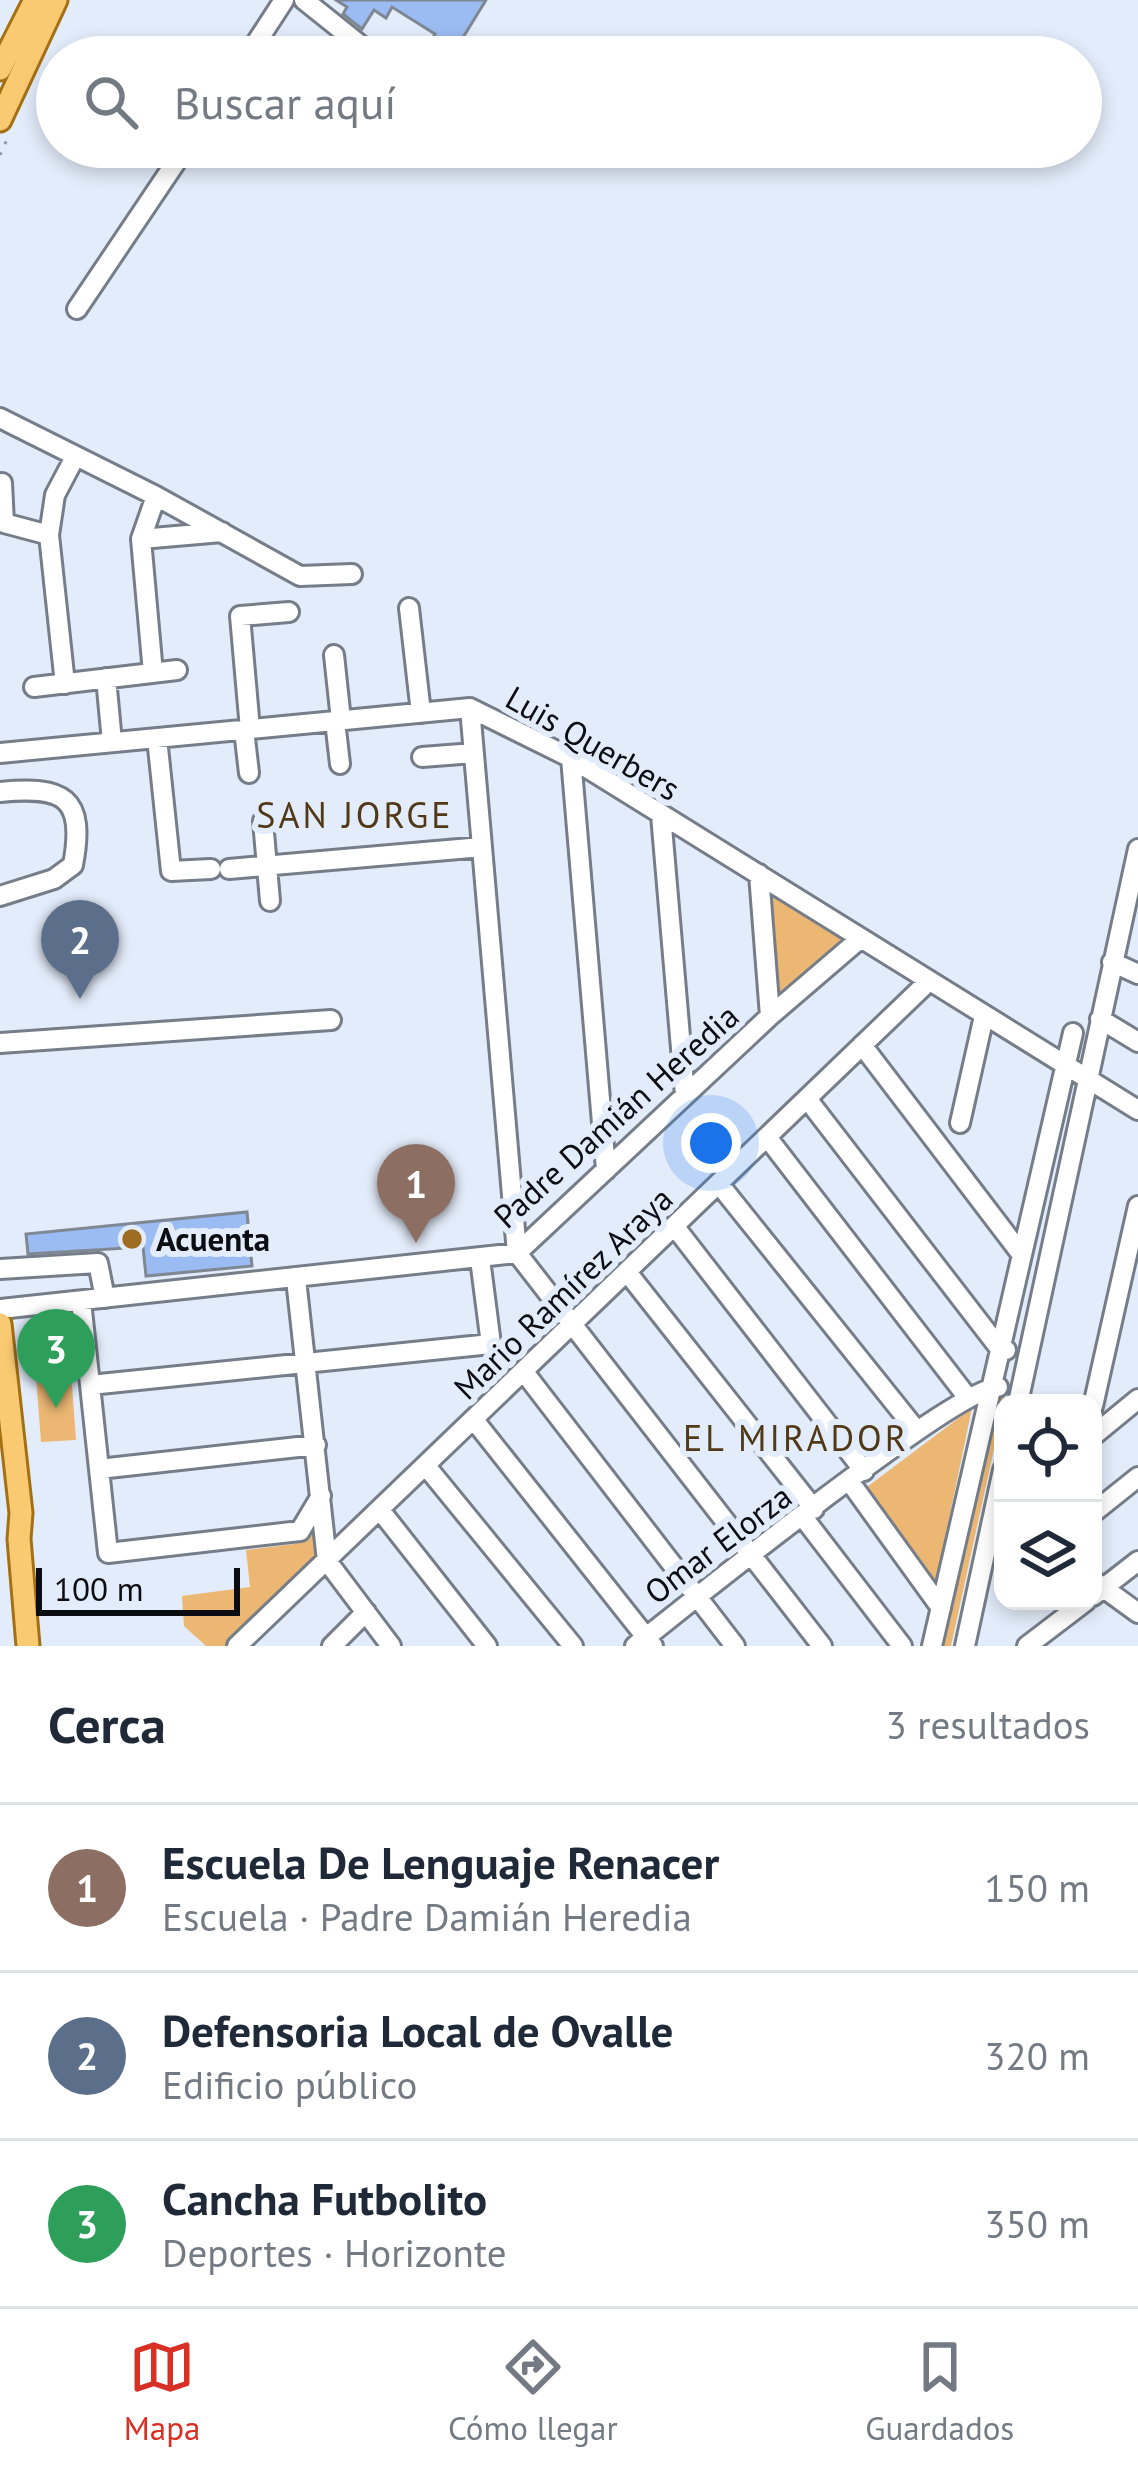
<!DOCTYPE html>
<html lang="es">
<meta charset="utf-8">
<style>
:root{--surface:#fff;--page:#f6f6f7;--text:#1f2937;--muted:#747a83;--line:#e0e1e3;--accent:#d93025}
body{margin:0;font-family:"PT Sans",sans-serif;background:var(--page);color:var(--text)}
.controls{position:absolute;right:36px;bottom:36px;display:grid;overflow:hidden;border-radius:24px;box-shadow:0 6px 18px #0003}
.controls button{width:108px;height:108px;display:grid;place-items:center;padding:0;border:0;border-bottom:3px solid var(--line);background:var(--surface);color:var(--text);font:60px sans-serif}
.scale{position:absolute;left:36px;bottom:30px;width:204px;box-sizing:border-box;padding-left:12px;border:6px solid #0b0d12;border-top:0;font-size:33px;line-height:42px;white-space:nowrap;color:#0b0d12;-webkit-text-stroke:9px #e3ecfa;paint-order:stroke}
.you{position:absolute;left:711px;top:1143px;width:42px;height:42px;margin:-30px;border:9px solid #fff;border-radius:50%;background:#1a73e8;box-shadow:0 0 0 18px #1a73e833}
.badge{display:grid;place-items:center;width:78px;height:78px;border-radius:50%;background:var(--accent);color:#fff;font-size:39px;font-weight:700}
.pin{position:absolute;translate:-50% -99px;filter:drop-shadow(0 3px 6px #0008)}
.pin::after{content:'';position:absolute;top:63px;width:42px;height:36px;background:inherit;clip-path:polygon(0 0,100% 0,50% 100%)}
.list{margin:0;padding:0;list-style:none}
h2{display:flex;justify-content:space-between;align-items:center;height:156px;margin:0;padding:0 48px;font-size:51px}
h2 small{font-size:39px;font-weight:400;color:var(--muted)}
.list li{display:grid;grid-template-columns:78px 1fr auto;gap:36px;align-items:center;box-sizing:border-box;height:168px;padding:0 48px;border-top:3px solid var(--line)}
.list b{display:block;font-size:45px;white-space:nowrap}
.list p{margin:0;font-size:39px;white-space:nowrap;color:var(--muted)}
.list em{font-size:39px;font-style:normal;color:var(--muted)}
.icon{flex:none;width:66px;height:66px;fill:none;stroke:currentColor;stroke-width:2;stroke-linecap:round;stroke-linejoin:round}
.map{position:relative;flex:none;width:1138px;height:1646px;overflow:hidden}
.search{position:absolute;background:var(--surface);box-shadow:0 6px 18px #0003;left:36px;right:36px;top:36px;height:132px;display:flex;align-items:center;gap:30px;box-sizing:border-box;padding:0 42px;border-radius:66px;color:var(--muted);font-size:45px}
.sheet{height:660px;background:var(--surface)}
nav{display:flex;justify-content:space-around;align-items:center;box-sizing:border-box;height:168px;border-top:3px solid var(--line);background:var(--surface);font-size:33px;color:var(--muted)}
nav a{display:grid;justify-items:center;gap:6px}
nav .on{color:var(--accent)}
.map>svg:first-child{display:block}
.green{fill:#ebb773}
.building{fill:#9bbcf2;stroke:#7f8793;stroke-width:3}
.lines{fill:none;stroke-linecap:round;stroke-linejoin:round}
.minor-casing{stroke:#757d89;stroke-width:24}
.major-casing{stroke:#a47014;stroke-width:27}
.path{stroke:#9298a3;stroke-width:3;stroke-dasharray:3 9;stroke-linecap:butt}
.minor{stroke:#fff;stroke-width:18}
.major{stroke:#faca73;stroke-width:21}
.poi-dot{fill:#9e6d21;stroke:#e3ecfa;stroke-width:4.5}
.labels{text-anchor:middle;stroke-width:12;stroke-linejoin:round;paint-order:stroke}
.street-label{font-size:33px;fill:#0b0d12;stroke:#e3ecfa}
.poi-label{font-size:33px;font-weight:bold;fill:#0b0d12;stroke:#e3ecfa;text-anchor:start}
.neighbourhood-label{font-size:36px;letter-spacing:3px;fill:#513917;stroke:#e3ecfa}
</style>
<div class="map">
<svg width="1138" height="1646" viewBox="0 0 1138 1646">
<rect width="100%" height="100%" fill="#e3ecfa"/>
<path class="green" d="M767,893l80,48 -71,62z
M71,1373l5,67 -35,2 -5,-66z
M997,1396l8,2 -54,248h-11z
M972,1408l-38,183 -71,-101z
M317,1521l2,44 -88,81h-25l-22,-20 -2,-30 68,-9 -4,-37 49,-6z"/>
<path class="building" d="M336,0h150l-35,57h-70l10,-18 30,18 14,-23 -43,-27 -6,11 -12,-8 -12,19 -19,-15 4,-7z
M247,1212l5,54 -106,10 -3,-29 -115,7 -2,-20z"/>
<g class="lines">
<defs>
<path id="minor" d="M304,0l65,52
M247,57l37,-57
M77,309l109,-162
M0,418l156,78 144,80 52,-2
M2,483l2,40 45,12
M141,539l81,-7
M409,608l12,105
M334,655l7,65
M153,673l-12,-134 15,-43
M106,678l6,64
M65,684l-16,-149 6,-40 20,-38
M34,687l143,-17
M470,708l47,545
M335,721l5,43
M250,729l-10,-113 49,-4
M244,730l5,43
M157,738l14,133 40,-2
M0,753l470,-45 101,50 567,352
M422,757l52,-4
M571,758l35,412
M0,792c63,-6 86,4 73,73l-19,14 -54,17
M661,815l24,280
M263,821l7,80
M229,869l253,-22
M759,874l11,142
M1112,962l26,12
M1100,1019l38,23
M0,1043l331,-23
M862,1045l160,210
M808,1100l192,249 6,1
M960,1123l24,-107
M767,1137l201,261
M719,1184l198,247
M675,1227l189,244
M517,1253l305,393
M0,1269l98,-6 7,35
M627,1272l187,237
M296,1279l31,282 64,85
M81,1301l27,252 192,-22 21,-35
M0,1309l517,-56 253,-237 91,-78
M524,1372l211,274
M90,1385l401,-41 -11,-85
M1018,1403l120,-554
M1093,1406l45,-200
M474,1420l179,226
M1093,1436l45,-37
M426,1466l147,180
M99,1469l217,-24
M850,1482l91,126
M380,1510l107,136
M1093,1513l45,-36
M803,1517l99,129
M1094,1581l44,32
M1093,1596l45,-35
M237,1646l692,-665
M332,1646l34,-34
M635,1646c52,-41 320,-258 363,-259
M932,1646l141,-613
M965,1646l38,-176
M1027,1646l59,-45"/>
<path id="major" d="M0,69l35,-69
M0,120l56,-120
M0,1324l21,189 -2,26 9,107"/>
</defs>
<use href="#minor" class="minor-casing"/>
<use href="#major" class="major-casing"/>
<path class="path" d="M0,155l9,-20"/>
<use href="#minor" class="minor"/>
<use href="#major" class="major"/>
</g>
<circle class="poi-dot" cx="132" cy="1239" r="12"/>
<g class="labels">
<g class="street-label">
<text transform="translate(593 743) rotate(30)" y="12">Luis Querbers</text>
<text transform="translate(616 1116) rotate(-42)" y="12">Padre Damián Heredia</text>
<text transform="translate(563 1293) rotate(-44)" y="12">Mario Ramírez Araya</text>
<text transform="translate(718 1544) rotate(-37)" y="12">Omar Elorza</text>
</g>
<g class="poi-label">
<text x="156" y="1251">Acuenta</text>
</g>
<g class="neighbourhood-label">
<text x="355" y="828">SAN JORGE</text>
<text x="796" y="1451">EL MIRADOR</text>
</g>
</g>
</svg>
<div class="controls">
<button><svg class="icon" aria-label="locate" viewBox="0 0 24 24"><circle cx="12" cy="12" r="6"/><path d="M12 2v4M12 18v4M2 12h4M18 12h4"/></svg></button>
<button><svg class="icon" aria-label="layers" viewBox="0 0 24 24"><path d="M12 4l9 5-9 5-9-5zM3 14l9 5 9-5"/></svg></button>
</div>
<div class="scale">100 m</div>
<div class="you"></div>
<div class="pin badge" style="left:416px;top:1243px;background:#8d6e63">1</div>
<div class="pin badge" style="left:80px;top:999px;background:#5c6f8a">2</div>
<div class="pin badge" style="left:56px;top:1408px;background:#2e9e5b">3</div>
<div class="search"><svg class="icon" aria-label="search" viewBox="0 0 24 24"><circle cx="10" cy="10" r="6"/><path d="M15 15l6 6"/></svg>Buscar aquí</div>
</div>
<section class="sheet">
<h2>Cerca<small>3 resultados</small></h2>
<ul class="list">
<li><span class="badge" style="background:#8d6e63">1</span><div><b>Escuela De Lenguaje Renacer</b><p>Escuela · Padre Damián Heredia</p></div><em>150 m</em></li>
<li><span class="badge" style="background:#5c6f8a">2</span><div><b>Defensoria Local de Ovalle</b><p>Edificio público</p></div><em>320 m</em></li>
<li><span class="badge" style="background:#2e9e5b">3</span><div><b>Cancha Futbolito</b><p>Deportes · Horizonte</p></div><em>350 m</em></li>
</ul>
</section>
<nav>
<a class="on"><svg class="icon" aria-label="map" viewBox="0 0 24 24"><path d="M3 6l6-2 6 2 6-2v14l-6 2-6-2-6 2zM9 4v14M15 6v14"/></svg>Mapa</a>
<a><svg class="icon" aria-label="directions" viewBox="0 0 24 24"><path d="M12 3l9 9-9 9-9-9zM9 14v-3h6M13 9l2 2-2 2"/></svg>Cómo llegar</a>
<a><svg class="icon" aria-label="saved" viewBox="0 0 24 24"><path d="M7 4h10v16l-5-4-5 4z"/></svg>Guardados</a>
</nav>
